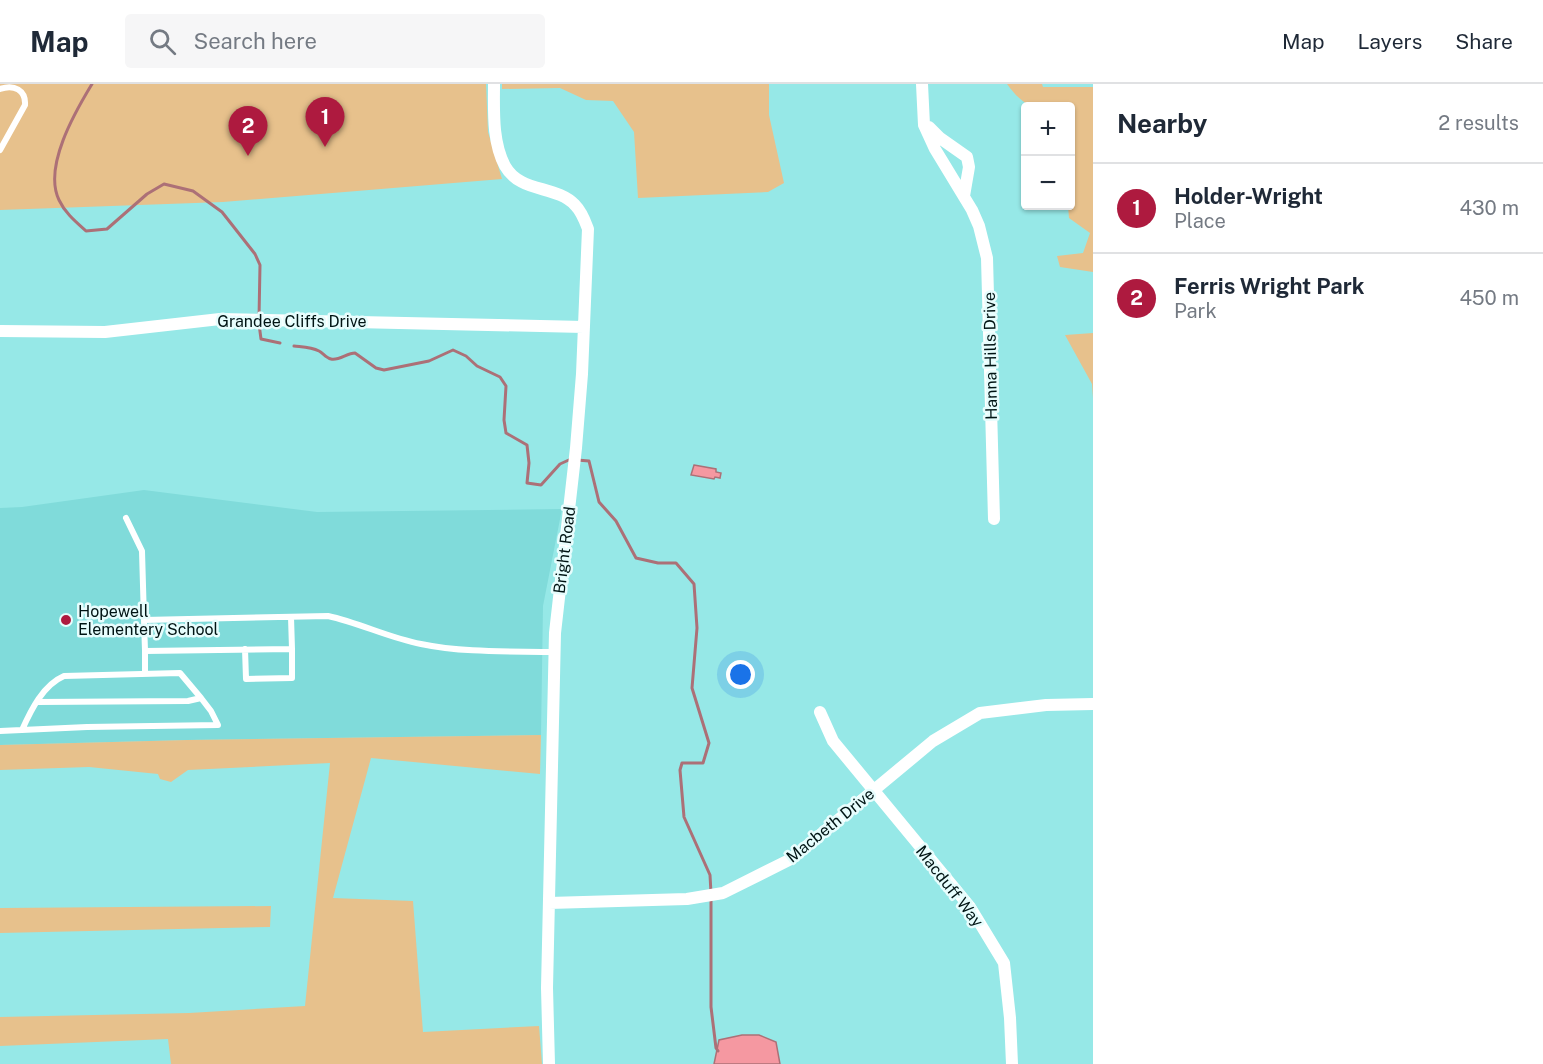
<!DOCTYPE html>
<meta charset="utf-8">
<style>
:root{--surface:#fff;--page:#f6f6f7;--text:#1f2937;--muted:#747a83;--line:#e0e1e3;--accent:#ae1a3f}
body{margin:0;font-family:"Public Sans",sans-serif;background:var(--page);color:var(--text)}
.controls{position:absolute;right:18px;top:18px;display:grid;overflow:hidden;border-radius:6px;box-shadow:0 2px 4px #0004}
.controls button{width:54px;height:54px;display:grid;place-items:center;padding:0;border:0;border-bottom:2px solid var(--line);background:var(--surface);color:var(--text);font:30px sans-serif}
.you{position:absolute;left:741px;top:591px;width:21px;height:21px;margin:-15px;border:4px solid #fff;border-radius:50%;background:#1a73e8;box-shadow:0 0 0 9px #1a73e833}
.badge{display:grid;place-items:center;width:39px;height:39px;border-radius:50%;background:var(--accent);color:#fff;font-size:20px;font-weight:700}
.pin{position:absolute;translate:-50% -50px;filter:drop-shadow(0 2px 3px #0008)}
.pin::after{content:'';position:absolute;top:32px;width:21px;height:18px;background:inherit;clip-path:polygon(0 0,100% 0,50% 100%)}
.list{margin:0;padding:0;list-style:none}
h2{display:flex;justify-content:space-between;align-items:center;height:78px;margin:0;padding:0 24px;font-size:26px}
h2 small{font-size:20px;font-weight:400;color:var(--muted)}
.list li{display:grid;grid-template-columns:39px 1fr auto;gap:18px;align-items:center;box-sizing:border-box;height:90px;padding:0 24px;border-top:2px solid var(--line)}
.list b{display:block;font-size:22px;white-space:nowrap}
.list p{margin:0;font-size:20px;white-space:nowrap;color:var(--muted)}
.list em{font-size:20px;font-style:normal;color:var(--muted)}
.icon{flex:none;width:33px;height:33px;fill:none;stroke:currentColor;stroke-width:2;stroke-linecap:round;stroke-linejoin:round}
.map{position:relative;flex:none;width:1093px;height:980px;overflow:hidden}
header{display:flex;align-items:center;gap:36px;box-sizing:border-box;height:84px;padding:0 30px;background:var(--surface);border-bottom:2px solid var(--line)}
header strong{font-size:28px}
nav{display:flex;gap:33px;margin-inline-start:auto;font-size:21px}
.search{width:420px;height:54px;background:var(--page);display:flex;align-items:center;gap:15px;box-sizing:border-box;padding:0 21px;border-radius:6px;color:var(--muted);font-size:22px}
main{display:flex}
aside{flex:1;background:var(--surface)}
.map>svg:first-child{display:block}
.built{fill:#80dbda}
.green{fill:#e7c18c}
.water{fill:#f598a1;stroke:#ac7077;stroke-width:1.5}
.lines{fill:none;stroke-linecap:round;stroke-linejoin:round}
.stream{stroke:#ac7077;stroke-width:3}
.lane{stroke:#fff;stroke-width:6}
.street{stroke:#fff;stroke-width:12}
.poi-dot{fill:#ae1a3f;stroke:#e7fdfd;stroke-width:2}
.labels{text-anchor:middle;stroke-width:5;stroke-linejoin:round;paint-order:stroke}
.street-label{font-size:16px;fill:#001414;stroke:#e7fdfd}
.poi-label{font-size:16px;fill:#001414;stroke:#e7fdfd;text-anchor:start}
</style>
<header>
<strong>Map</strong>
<div class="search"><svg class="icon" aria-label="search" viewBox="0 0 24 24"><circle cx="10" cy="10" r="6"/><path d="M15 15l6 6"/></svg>Search here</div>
<nav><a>Map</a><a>Layers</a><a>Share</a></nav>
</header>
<main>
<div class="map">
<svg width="1093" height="980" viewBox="0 0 1093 980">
<rect width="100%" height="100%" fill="#96e8e7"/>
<path class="built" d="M144,406l173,22 245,-3 -19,97 -2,129 -354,5 -187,5v-237l22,-1z"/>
<path class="green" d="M0,0h486l2,48 14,47 -279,23 -223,8z
M502,0h267v31l15,68 -16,9 -130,6 -4,-66 -21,-31 -27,-1 -26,-12 -58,1z
M1007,0h35l1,3h50v185l-33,-5 -3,-11 26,-3 7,-20 -21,-15 -1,-12h2v-100c-33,0 -41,8 -63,-22z
M1093,249v65l-1,-14 -27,-49z
M541,651l-1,39 -169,-16 -38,140 80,3 10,131 116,-6 3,38h-371l-3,-25 -168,7v-29l189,-4 116,-7 25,-243 -142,7 -17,12 -11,-3 -2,-5 -69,-7 -89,3v-25l187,-5z
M271,822l-1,21 -270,6v-25z"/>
<path class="water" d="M694,381l22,4v3l5,1 -1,5 -5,-1 -1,2 -23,-4z
M742,951h17l17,7 4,22h-66l5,-24z"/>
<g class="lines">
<path class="stream" d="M92,0c-17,28 -49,83 -33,116 6,13 17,22 27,31l21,-2 40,-35 17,-10 29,7 29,21 33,42 5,11 -1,53
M259,240l2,15 19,4
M294,262c8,1 17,1 25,5 4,2 7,7 12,8 8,2 16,-6 24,-6l21,15 8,2 45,-9 24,-11 13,6 11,10 23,11 6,9 -2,34 2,13 21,12 2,18 -2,20 14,2 19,-21 11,-5
M577,376l12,1 10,41 17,19 20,37 22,5h18l18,21 3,44 -5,60 17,55 -6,20h-21l-2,7 4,47 26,58 1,18
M711,815v108l5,41 2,3"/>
<path class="lane" d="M0,5c14,-5 26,1 25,16l-25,45
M126,434l16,33 2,69
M291,533l1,32 -147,2 -1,-31 184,-4c32,7 61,22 93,28 43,9 89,7 133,8
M245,565l1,30 46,-1v-29
M145,567v23
M22,646c9,-20 21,-45 42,-54l116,-3 21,25 -13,3 -151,1
M0,647l87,-4 131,-2 -7,-14 -10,-13"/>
<path class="street" d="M494,0c0,26 -2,58 11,82 15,27 51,19 70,39 7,7 10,16 13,24l-6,145 -6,74 -21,185 -8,355 2,76
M922,0l2,41 11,24 37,61 7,16 8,32 7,261
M929,43l11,11 27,19 2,10 -5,29
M0,247l105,1 115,-13 364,8
M820,628l13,29 137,166 34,56 6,55 2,46
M549,819l138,-4 36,-6 68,-34 142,-118 47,-28 66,-8 47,-1"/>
</g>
<circle class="poi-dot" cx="66" cy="536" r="6"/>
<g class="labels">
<g class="street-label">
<text x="292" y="243">Grandee Cliffs Drive</text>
<text transform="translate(990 272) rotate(-91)" y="6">Hanna Hills Drive</text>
<text transform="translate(564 466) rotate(-83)" y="6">Bright Road</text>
<text transform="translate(830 741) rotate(-39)" y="6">Macbeth Drive</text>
<text transform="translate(950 802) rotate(52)" y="6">Macduff Way</text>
</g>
<g class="poi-label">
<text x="78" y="533">Hopewell<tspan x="78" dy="18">Elementery School</tspan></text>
</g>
</g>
</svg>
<div class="controls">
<button>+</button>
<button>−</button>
</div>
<div class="you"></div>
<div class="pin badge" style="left:325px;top:63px">1</div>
<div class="pin badge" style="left:248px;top:72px">2</div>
</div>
<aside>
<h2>Nearby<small>2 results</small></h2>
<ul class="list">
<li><span class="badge">1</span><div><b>Holder-Wright</b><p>Place</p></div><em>430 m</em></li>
<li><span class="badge">2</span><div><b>Ferris Wright Park</b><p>Park</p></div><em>450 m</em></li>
</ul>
</aside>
</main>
